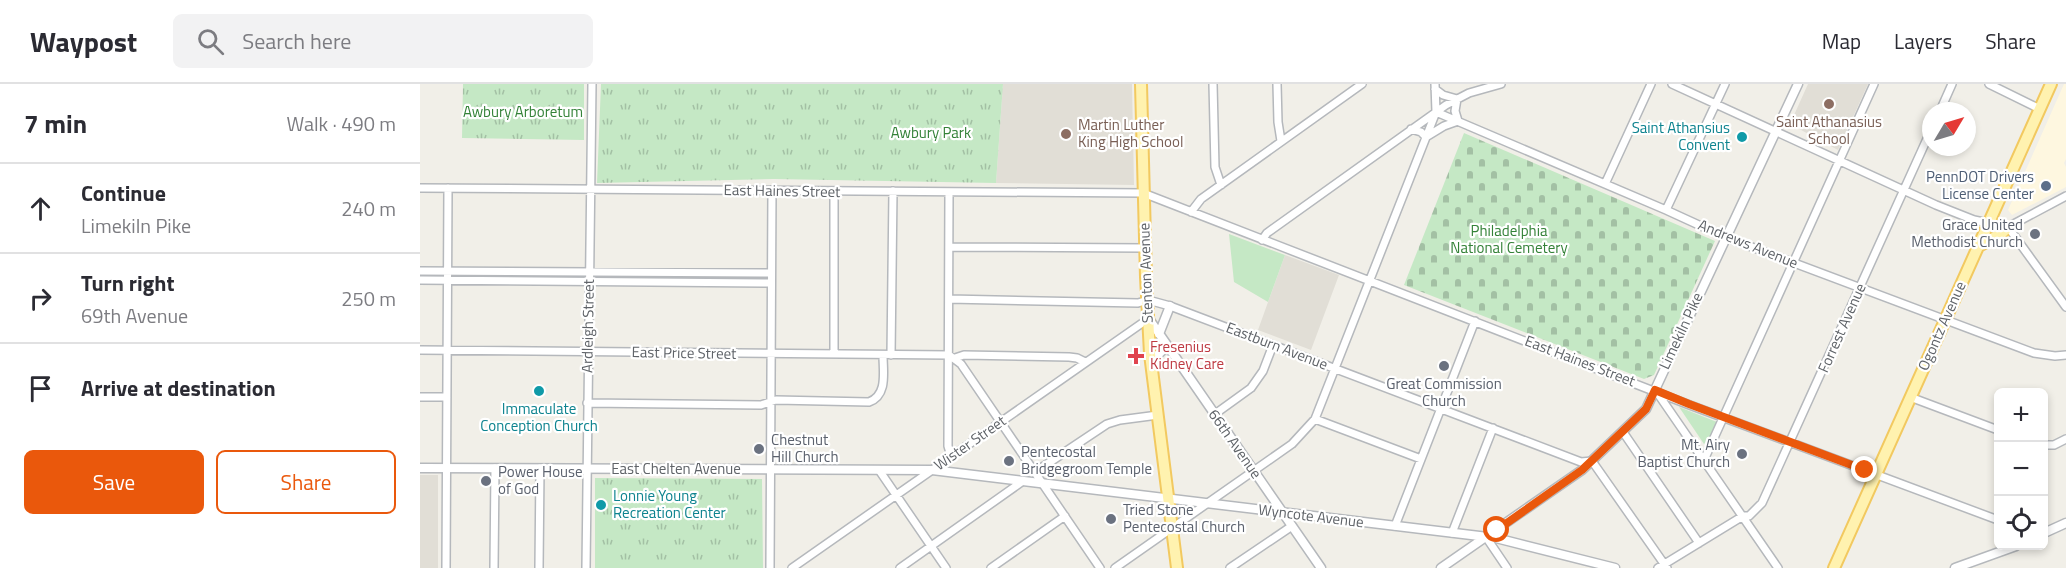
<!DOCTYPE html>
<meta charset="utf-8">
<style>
:root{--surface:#fff;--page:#f2f2f3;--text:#2b2b33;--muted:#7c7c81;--line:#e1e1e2;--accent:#ea580c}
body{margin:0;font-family:"Titillium Web",sans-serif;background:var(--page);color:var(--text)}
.controls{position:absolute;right:18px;bottom:18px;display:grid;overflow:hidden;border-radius:9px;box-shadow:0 3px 9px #0003}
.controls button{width:54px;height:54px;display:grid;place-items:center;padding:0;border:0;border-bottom:2px solid var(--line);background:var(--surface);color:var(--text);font:30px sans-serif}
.compass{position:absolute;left:1502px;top:18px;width:54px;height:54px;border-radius:50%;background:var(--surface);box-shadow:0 3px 9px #0003;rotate:52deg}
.stop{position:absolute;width:18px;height:18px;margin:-14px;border:4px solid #ea580c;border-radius:50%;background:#fff}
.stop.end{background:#ea580c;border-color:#fff;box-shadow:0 2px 6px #0008}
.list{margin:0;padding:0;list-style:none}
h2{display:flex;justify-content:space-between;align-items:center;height:78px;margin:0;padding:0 24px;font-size:26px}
h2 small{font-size:20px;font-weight:400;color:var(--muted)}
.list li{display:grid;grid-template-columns:39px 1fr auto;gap:18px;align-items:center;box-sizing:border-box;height:90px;padding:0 24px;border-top:2px solid var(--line)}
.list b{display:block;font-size:22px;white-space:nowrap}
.list p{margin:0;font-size:20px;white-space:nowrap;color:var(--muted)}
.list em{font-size:20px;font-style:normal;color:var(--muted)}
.actions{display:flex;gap:12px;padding:18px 24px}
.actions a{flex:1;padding:14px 0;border:2px solid var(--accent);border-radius:9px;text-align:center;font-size:21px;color:var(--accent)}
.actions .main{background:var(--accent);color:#fff}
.icon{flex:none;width:33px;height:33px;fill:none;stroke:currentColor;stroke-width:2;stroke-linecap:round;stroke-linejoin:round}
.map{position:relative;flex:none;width:1646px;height:484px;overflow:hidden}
header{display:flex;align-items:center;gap:36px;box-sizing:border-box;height:84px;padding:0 30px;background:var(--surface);border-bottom:2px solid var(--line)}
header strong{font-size:28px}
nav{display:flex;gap:33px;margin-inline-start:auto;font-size:21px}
.search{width:420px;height:54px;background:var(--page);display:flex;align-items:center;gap:15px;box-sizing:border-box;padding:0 21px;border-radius:9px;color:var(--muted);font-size:22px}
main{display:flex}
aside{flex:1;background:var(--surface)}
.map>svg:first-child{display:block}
.commercial{fill:#fef7e0}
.education{fill:#e1ded6}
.grass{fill:#c5e8c5}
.cemetery{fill:url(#cemetery-stones)}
.park{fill:url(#park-tufts)}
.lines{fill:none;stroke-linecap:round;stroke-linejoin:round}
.minor-casing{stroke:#b5b8bc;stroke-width:10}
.tertiary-casing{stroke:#b5b8bc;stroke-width:11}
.primary-casing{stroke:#f2c960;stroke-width:14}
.minor{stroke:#fff;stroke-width:7}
.tertiary{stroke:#fff;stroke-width:8}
.primary{stroke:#fff2af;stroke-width:10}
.route{stroke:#ea580c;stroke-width:8}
.education-dot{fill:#8d6e63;stroke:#fff;stroke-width:2}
.culture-dot{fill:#0f9aa8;stroke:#fff;stroke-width:2}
.service-dot{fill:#5c6f8a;stroke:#fff;stroke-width:2}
.worship-dot{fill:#6b7280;stroke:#fff;stroke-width:2}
.health-dot{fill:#e0444e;stroke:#fff;stroke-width:2}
.labels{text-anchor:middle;stroke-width:4.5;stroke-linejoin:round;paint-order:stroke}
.park-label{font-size:15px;fill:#348238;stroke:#fff}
.education-label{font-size:15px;fill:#785e54;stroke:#fff}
.culture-label{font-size:15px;fill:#0d838f;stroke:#fff;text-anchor:end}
.service-label{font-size:15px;fill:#4e5e75;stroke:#fff;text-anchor:end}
.street-label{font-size:15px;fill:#5f6368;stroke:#fff}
.worship-label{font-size:15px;fill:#5b616d;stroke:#fff;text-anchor:start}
.health-label{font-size:15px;fill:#be3a42;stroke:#fff;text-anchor:start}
</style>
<header>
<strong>Waypost</strong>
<div class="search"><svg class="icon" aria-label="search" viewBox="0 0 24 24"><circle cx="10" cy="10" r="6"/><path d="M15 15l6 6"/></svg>Search here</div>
<nav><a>Map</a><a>Layers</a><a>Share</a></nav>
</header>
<main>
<aside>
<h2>7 min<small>Walk · 490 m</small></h2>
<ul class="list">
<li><svg class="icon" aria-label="ahead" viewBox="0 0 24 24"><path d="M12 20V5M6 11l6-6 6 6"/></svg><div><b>Continue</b><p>Limekiln Pike</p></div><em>240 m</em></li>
<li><svg class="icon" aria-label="right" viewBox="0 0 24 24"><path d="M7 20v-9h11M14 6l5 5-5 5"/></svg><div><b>Turn right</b><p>69th Avenue</p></div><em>250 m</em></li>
<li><svg class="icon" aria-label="arrive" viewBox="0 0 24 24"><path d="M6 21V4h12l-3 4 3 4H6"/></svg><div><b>Arrive at destination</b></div></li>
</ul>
<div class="actions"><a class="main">Save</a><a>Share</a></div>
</aside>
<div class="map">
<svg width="1646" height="484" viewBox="0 0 1646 484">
<defs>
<pattern id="cemetery-stones" width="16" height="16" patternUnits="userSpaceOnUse" patternTransform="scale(1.5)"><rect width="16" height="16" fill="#c5e8c5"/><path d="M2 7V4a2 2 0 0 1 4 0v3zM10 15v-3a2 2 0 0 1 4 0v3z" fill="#a3c0a4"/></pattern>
<pattern id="park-tufts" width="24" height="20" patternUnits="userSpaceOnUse" patternTransform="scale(1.5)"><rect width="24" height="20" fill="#c5e8c5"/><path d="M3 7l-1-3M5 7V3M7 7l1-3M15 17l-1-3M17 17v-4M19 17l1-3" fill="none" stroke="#a3c0a4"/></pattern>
</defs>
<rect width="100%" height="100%" fill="#f1efe8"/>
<path class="commercial" d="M1644,0h2v75l-2,4 2,4v20l-54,28 -4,-5z"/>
<path class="education" d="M583,0h129l2,101 -138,-2z
M1388,0h60l-30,66 -48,-26z
M865,171l54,20 -28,75 -53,-20z
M0,391h18v93h-18z"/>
<path class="grass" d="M809,150l56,21 -17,47 -34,-20z
M1259,323l38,15 -4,11 -9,11z"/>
<path class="cemetery" d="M1044,49l251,108 -61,134 -10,4 -240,-94z"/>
<path class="park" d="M43,0h121v56l-122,-2z
M181,0h402l-7,99 -222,-4 -177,4z
M175,394l167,1 1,89h-168z"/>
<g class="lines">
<defs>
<path id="minor" d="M793,0l2,83 6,18
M857,0l1,38 3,19
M1252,0l264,121 38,15 34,7 58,80
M1569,0l51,25
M1520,27l12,-27
M1016,28l230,98 59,27 309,116 21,3 11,-1
M991,45l10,3 5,5 18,-11 14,-5 -3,-10 2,-12 -14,-4 -8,-6
M1185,100l46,-100
M0,104l723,5 544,211 311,116
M529,109l-1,253 3,10
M1246,126l59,-126
M771,128l10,-13 161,-115
M1588,143l58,-31
M842,156l5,-7 179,-128 23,-12 32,-9
M529,163l196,1
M0,187l351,2
M0,196l351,3
M529,215l189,4 10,-3 22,6 411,156 11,-1 75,107
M0,266l529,5 12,9 139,204
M414,270v-163
M471,271l2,-164
M535,274l9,-3 105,2 8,1 8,4
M1236,307l122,177
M0,313h27
M1490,313l88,33
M167,319l174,2 15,-5 93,2c19,-7 14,-30 14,-47
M795,330l36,-26 12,-17 10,-26
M895,335l106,40
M1203,348l76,111
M1624,361h10l12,-6
M1284,376l170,-376
M459,386l67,98
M615,388l72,-48 13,-4 38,-5
M975,442l80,-205
M1032,449l41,-105
M1066,453l21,31
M26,484l2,-380
M74,484l1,-100
M119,484l1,-100
M166,484l6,-484
M350,484l2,-378
M372,484l356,-249
M480,484l123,-87
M571,484l74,-52
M695,484l177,-124 23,-25 121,-307 -1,-28
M810,484l62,-42
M1238,484l85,-52h6l13,-13 169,-373"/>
<path id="tertiary" d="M729,235l172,249
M739,250l11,-28
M731,277l13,-12h5
M0,384l512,2 564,68 119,30
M1624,449l22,-10
M1021,484l141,-98 64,-61 152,-325
M1535,484l61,-22"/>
<path id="primary" d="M721,0l5,193 4,77 27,214
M1559,162l23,-13 6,-6
M1414,484l217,-484"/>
</defs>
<use href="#minor" class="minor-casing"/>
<use href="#tertiary" class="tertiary-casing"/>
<use href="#primary" class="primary-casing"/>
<use href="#minor" class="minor"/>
<use href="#tertiary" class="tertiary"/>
<use href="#primary" class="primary"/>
</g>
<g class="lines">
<path class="route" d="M1077,446l85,-60 64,-61 9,-19 34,14 176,66"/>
</g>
<g class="education-dot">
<circle cx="1409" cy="20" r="6"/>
<circle cx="646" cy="50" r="6"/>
</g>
<g class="culture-dot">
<circle cx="1322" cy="53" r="6"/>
<circle cx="119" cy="307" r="6"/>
<circle cx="181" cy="421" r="6"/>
</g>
<circle class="service-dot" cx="1626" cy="102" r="6"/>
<g class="worship-dot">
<circle cx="1615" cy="150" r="6"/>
<circle cx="1024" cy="282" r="6"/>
<circle cx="339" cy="365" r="6"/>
<circle cx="1322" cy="370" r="6"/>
<circle cx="589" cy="377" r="6"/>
<circle cx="66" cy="397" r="6"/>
<circle cx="691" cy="435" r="6"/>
</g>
<path class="health-dot" d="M713 263h6v6h6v6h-6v6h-6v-6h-6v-6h6z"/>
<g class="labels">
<g class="park-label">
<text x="103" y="33">Awbury Arboretum</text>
<text x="511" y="54">Awbury Park</text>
<text x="1089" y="152">Philadelphia<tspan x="1089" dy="17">National Cemetery</tspan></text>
</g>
<g class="education-label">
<text x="1409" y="43">Saint Athanasius<tspan x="1409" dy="17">School</tspan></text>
<text x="658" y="46" text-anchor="start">Martin Luther<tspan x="658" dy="17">King High School</tspan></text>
</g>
<g class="culture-label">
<text x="1310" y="49">Saint Athansius<tspan x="1310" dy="17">Convent</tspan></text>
<text x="119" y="330" text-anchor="middle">Immaculate<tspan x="119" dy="17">Conception Church</tspan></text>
<text x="193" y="417" text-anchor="start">Lonnie Young<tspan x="193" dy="17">Recreation Center</tspan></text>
</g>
<g class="service-label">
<text x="1614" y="98">PennDOT Drivers<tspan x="1614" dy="17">License Center</tspan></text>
</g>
<g class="street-label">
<text transform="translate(362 107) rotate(1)" y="5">East Haines Street</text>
<text transform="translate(1328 160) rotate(22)" y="5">Andrews Avenue</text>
<text transform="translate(726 189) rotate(-92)" y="5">Stenton Avenue</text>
<text transform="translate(168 242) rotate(-89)" y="5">Ardleigh Street</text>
<text transform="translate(1522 242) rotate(-66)" y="5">Ogontz Avenue</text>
<text transform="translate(1422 244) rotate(-66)" y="5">Forrest Avenue</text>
<text transform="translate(1261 247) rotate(-65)" y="5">Limekiln Pike</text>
<text transform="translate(857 262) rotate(21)" y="5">Eastburn Avenue</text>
<text transform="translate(264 269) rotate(1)" y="5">East Price Street</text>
<text transform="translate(1160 277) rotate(21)" y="5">East Haines Street</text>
<text transform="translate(550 359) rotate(-35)" y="5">Wister Street</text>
<text transform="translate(815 360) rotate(55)" y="5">66th Avenue</text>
<text x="256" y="390">East Chelten Avenue</text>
<text transform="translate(891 432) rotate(7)" y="5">Wyncote Avenue</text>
</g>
<g class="worship-label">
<text x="1603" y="146" text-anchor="end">Grace United<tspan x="1603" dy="17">Methodist Church</tspan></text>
<text x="1024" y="305" text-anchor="middle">Great Commission<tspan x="1024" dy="17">Church</tspan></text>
<text x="351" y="361">Chestnut<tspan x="351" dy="17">Hill Church</tspan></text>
<text x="1310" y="366" text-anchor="end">Mt. Airy<tspan x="1310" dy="17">Baptist Church</tspan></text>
<text x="601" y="373">Pentecostal<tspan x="601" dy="17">Bridgegroom Temple</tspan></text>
<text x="78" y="393">Power House<tspan x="78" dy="17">of God</tspan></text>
<text x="703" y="431">Tried Stone<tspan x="703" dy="17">Pentecostal Church</tspan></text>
</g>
<g class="health-label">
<text x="730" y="268">Fresenius<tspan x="730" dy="17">Kidney Care</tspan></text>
</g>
</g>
</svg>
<div class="controls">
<button>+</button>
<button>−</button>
<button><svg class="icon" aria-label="locate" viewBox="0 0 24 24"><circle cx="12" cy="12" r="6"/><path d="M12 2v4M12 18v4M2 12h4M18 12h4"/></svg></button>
</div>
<svg class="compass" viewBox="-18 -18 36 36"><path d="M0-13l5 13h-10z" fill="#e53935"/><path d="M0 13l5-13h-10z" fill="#7c7c81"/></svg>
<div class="stop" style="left:1077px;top:446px"></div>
<div class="stop end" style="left:1445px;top:386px"></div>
</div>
</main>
